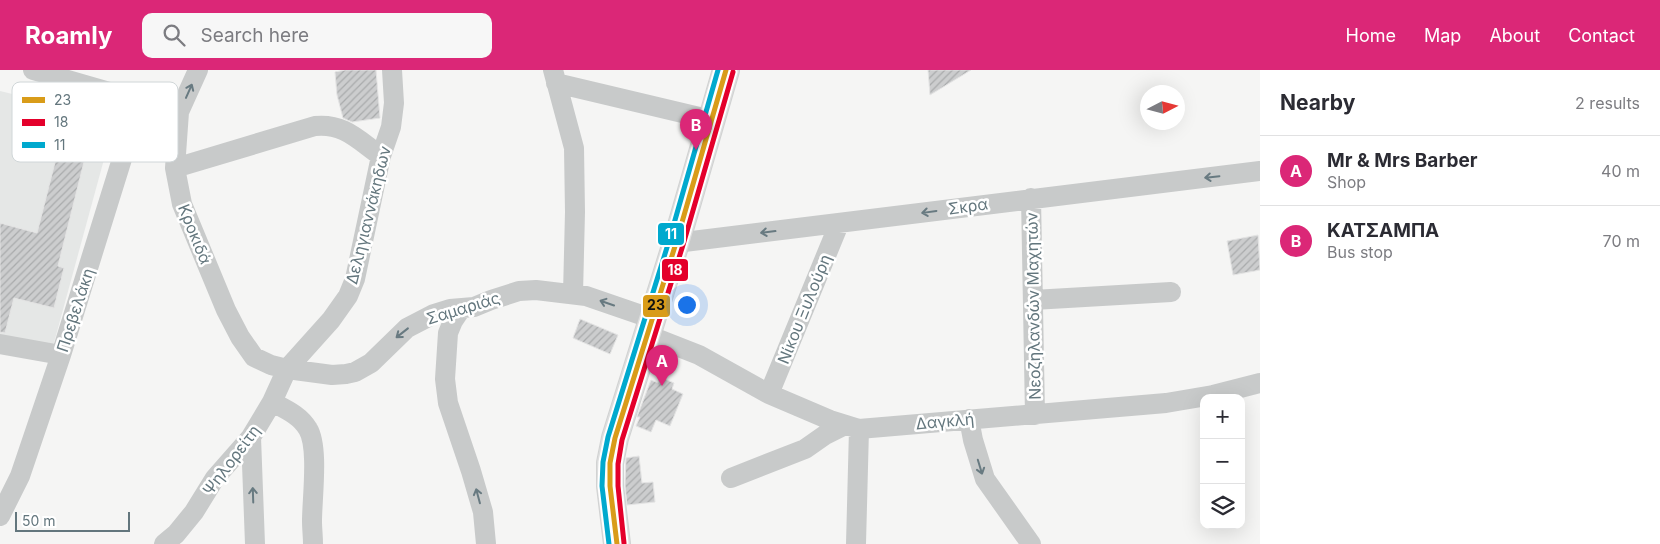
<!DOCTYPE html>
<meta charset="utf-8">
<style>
:root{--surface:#fff;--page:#f7f7f7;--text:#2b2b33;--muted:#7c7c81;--line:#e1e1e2;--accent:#db2777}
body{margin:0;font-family:Inter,sans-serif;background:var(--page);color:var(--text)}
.controls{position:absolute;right:15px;bottom:15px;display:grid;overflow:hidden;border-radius:10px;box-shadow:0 5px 20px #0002}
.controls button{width:45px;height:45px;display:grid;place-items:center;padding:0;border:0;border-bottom:1px solid var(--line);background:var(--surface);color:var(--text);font:25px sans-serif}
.compass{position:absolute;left:1140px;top:15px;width:45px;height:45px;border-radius:50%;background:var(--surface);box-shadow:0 5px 20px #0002;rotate:84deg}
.scale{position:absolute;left:15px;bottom:12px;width:115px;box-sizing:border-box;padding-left:5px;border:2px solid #63767d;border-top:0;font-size:14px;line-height:18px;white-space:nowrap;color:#63767d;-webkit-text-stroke:4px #fff;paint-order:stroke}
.you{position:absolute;left:686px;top:234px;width:18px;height:18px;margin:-12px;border:4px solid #fff;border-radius:50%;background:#1a73e8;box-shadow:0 0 0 8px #1a73e833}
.badge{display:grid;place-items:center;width:32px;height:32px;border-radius:50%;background:var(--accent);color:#fff;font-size:16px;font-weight:700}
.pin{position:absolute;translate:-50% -41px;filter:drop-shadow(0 1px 2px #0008)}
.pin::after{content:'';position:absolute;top:26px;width:18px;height:15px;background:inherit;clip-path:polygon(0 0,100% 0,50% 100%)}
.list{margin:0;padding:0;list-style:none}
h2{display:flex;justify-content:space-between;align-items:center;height:65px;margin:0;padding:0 20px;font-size:21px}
h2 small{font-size:16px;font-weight:400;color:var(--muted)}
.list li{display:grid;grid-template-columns:32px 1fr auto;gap:15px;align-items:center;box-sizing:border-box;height:70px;padding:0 20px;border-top:1px solid var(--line)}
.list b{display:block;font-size:19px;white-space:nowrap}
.list p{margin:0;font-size:16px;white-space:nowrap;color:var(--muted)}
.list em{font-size:16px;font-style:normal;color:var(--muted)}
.icon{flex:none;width:28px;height:28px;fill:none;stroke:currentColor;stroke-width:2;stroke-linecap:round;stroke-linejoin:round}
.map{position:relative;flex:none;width:1260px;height:474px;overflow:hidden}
header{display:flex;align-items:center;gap:30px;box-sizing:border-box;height:70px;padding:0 25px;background:var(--accent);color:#fff}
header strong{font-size:24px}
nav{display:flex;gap:28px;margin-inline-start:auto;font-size:18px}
.search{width:350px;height:45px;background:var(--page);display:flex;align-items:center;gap:12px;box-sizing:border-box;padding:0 18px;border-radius:10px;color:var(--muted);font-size:19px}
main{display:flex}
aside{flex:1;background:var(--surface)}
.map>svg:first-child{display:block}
.built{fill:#e5e7e6}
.building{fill:url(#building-hatch);stroke:#e4e4e4}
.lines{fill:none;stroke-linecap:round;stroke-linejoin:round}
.major-casing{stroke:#d1d2d2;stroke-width:28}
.minor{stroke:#c8caca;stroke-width:20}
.major{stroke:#dddede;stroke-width:26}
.bus-1-casing{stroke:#fff;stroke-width:9}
.bus-2-casing{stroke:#fff;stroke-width:9}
.bus-3-casing{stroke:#fff;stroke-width:9}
.bus-1{stroke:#d99c19;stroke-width:5}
.bus-2{stroke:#e4002b;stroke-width:5}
.bus-3{stroke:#00a9ce;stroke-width:5}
.oneway{stroke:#687a81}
.labels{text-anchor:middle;stroke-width:5;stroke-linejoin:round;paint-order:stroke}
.street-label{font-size:16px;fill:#63767d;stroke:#fff}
.key{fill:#fff;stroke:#d0d6d8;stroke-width:1}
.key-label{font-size:14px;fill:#63767d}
.line-badge{stroke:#fff;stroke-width:2}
.badge-label{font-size:14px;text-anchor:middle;font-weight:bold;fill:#fff}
.pale-badge-label{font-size:14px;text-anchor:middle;font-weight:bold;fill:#111}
</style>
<header>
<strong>Roamly</strong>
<div class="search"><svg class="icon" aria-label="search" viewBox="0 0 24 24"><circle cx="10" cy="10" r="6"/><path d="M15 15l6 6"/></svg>Search here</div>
<nav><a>Home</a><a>Map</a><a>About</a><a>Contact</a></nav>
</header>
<main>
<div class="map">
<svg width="1260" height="474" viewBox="0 0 1260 474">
<defs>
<pattern id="building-hatch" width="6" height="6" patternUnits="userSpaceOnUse" patternTransform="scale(1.25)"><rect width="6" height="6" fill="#cccdce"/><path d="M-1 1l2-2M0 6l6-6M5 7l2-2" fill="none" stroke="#a9abac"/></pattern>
</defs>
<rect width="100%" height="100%" fill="#f5f5f4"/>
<path class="built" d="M0,21l115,28 -63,231 -52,-11z"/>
<path class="building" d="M345,0h31l4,48 -28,4 -9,-4 -6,-23 -2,-23z
M928,0h43l-41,25z
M65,53l27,7 -34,136 6,2 -10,40 -40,-10 -9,35 -5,-1v-109l37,10z
M1258,165l2,35 -27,5 -6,-34z
M580,249l38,16 -8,19 -37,-16z
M660,307l14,6 -2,6 11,5 -13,32 -14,-6 -5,12 -15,-6 4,-9h-3l14,-37 7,3z
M639,386l3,27 11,-1 2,20 -28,3 -2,-20 1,-27z"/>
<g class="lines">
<defs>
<path id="major" d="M617,474l-7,-58v-23l5,-25 61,-195 50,-173"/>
</defs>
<use href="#major" class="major-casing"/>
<path class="minor" d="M33,0l146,42
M198,0l-19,42 -4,56 7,36 44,106 14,27 14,20 17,8 16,4 45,6 14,-1 9,-2 16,-9 36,-35 27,-14 16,-5 24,-2 17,-7 28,-9 17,-1 50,6 67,23
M553,0l21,78 1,64 -2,82
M556,13l156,37
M175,98l140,-42c29,-3 43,14 66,30
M1031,128l4,217
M676,173l584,-72
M1033,230l138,-8
M461,239l-8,12 -5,12 -3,46 3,24 23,68 12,41 3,32
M648,265l51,20 70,39 61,26 29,9 307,-26 47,-8 47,-12
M0,274l61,11
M769,324l70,-170
M272,332c13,7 28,13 36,27 11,18 4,70 4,92 0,8 1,15 1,23
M969,349l4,21 12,39 46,65
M251,367l4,107
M731,408l74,-29 20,-14 20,-10
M0,446l20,-40 41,-121 79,-254
M164,474l12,-10 18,-22 21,-34 36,-41 21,-35 15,-33 44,-49 17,-24 7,-17 26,-123 10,-29 3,-24 -2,-33
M856,474l3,-115"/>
<use href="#major" class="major"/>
<defs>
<path id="bus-1" d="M617,474l-7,-58v-23l5,-25 61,-195 50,-173"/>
<path id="bus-2" d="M624,473l-6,-57v-22l4,-24 61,-195 50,-173"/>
<path id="bus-3" d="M609,474l-7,-58 1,-24 5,-25 61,-196 49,-171"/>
</defs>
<use href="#bus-1" class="bus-1-casing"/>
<use href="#bus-2" class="bus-2-casing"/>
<use href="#bus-3" class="bus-3-casing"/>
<use href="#bus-1" class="bus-1"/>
<use href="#bus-2" class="bus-2"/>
<use href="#bus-3" class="bus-3"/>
</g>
<defs><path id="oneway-shaft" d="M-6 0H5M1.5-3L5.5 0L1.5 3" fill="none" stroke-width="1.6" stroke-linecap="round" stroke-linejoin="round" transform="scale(1.25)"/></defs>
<g class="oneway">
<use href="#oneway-shaft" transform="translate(189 21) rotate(-66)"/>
<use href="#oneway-shaft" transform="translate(1212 107) rotate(174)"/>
<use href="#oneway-shaft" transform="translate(929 142) rotate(172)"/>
<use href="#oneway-shaft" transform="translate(768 162) rotate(173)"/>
<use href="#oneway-shaft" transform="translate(607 233) rotate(-161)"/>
<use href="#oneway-shaft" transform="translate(402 263) rotate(142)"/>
<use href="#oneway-shaft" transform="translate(980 397) rotate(73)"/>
<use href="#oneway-shaft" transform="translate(253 425) rotate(-92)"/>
<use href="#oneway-shaft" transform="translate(478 426) rotate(-105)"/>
</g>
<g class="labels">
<g class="street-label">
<text transform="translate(968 136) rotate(-8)" y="6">Σκρα</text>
<text transform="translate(368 145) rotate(-76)" y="6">Δεληγιαννάκηδων</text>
<text transform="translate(195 164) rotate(68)" y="6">Κροκιδά</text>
<text transform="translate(1033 236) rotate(-91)" y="6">Νεοζηλανδών Μαχητών</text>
<text transform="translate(463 238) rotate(-17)" y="6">Σαμαριάς</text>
<text transform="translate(804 239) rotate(-68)" y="6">Νίκου Ξυλούρη</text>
<text transform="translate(75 240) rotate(-72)" y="6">Πρεβελάκη</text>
<text transform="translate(945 351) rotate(-5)" y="6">Δαγκλή</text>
<text transform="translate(231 390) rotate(-53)" y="6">Ψηλορείτη</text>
</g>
</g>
<rect x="12" y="12" width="166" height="80" rx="8" class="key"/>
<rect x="22" y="27" width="23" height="6" fill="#d99c19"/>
<rect x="22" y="49" width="23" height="7" fill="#e4002b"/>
<rect x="22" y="72" width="23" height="6" fill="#00a9ce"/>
<g class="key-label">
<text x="54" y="35">23</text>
<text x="54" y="57">18</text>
<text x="54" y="80">11</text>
</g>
<g class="line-badge">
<rect x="657" y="152" width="28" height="24" rx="5" fill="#00a9ce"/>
<rect x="661" y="188" width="28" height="24" rx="5" fill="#e4002b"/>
<rect x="642" y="224" width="29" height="24" rx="5" fill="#d99c19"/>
</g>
<g class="badge-label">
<text x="671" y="169">11</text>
<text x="675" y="205">18</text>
</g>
<g class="pale-badge-label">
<text x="656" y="240">23</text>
</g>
</svg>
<div class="controls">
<button>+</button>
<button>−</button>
<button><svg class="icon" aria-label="layers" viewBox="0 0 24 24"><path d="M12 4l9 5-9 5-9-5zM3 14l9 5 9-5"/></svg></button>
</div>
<svg class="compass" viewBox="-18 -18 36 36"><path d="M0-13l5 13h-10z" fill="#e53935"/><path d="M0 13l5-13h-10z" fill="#7c7c81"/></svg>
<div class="scale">50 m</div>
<div class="you"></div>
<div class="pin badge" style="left:662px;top:316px">A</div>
<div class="pin badge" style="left:696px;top:80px">B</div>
</div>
<aside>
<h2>Nearby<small>2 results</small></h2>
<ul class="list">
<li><span class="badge">A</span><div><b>Mr &amp; Mrs Barber</b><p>Shop</p></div><em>40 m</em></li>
<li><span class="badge">B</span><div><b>ΚΑΤΣΑΜΠΑ</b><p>Bus stop</p></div><em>70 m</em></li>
</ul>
</aside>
</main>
